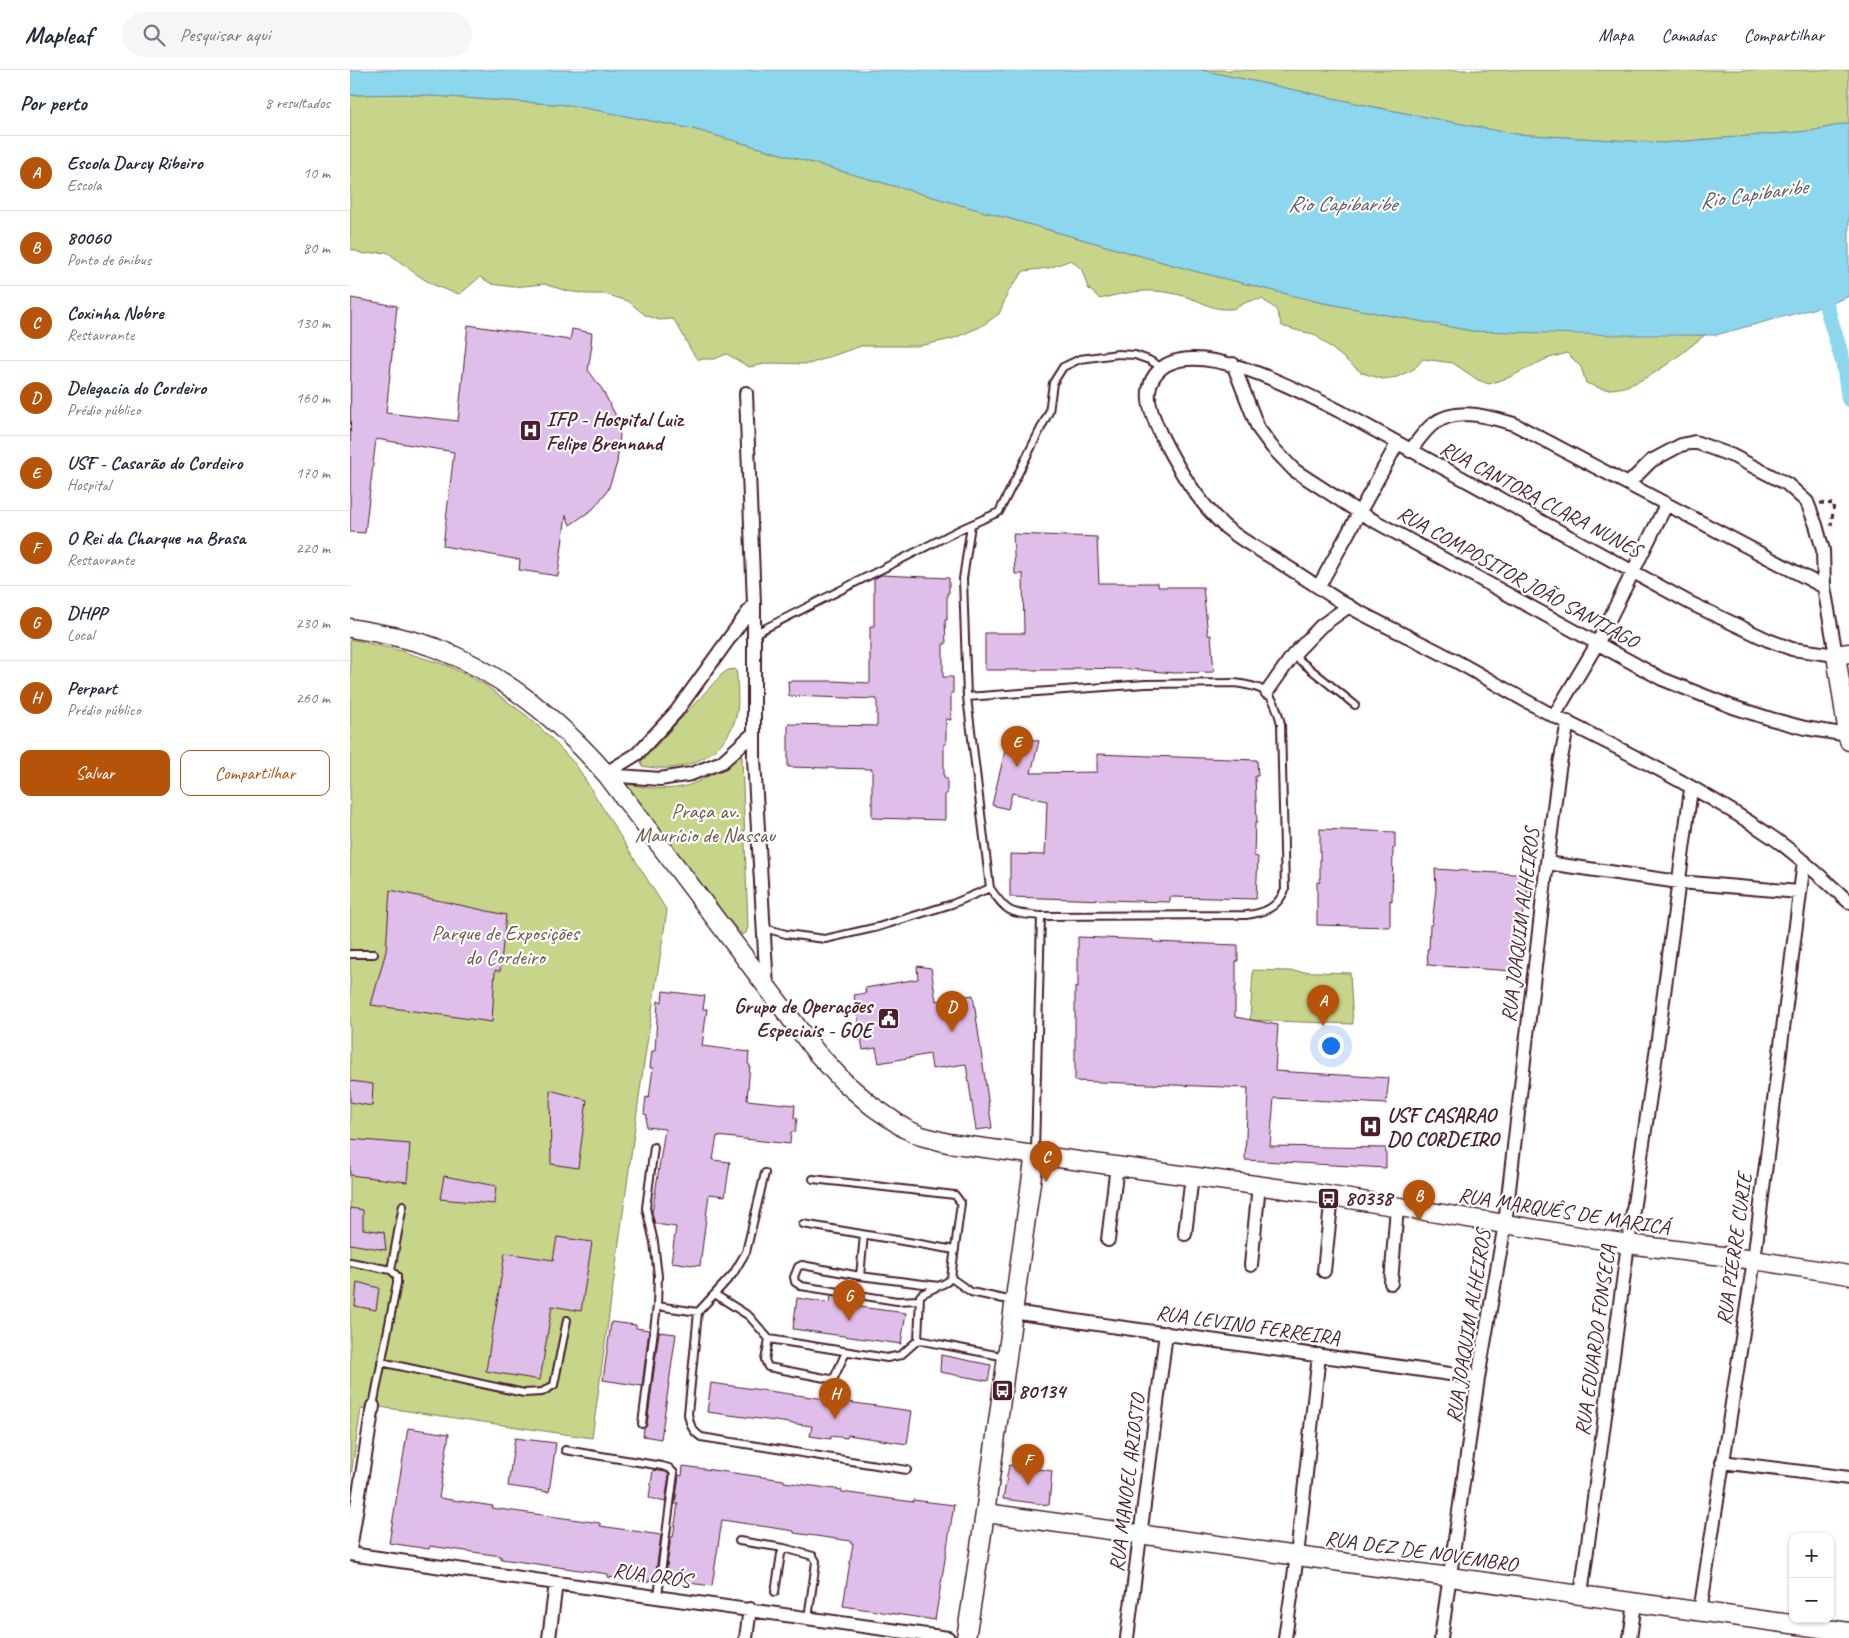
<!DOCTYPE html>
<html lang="pt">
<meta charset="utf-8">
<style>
:root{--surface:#fff;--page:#f6f6f7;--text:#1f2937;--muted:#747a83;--line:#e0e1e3;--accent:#b45309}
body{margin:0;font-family:Caveat,sans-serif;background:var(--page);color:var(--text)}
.controls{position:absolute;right:15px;bottom:15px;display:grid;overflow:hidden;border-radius:10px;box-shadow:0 1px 4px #0004}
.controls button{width:45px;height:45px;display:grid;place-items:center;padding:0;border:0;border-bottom:1px solid var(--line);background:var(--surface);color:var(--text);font:25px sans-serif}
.you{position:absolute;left:980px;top:975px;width:18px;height:18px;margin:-12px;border:4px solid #fff;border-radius:50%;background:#1a73e8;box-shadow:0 0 0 8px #1a73e833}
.badge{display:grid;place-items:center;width:32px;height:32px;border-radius:50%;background:var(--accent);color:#fff;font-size:16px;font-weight:700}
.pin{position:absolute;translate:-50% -41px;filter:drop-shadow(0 1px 2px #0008)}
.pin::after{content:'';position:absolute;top:26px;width:18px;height:15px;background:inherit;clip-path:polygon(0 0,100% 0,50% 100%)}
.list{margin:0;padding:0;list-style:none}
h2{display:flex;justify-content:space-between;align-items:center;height:65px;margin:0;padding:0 20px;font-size:21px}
h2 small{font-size:16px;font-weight:400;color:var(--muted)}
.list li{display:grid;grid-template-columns:32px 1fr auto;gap:15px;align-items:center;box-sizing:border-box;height:75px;padding:0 20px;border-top:1px solid var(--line)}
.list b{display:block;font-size:19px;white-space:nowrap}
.list p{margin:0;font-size:16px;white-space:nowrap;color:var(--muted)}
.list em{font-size:16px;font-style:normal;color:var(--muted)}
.actions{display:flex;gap:10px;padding:15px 20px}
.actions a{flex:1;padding:11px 0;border:1px solid var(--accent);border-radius:10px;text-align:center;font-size:18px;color:var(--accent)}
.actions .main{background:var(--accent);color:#fff}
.icon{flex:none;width:28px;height:28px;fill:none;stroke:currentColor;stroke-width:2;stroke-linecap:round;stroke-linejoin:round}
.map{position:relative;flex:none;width:1499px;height:1568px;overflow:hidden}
header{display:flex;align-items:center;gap:30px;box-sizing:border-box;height:70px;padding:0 25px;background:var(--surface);border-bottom:1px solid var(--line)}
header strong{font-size:24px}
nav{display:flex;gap:28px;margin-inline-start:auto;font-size:18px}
.search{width:350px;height:45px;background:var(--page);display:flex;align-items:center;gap:12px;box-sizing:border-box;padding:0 18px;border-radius:28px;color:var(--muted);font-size:19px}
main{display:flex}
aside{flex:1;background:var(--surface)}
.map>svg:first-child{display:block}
.green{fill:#c6d589;stroke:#887a5a}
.water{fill:#8dd7ee;stroke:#728da0}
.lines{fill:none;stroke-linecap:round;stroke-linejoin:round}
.canal{stroke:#8dd7ee;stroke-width:16}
.building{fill:#e0beea;stroke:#4a1f2b}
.lane-casing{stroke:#4a1f2b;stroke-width:10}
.street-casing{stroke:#4a1f2b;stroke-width:16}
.secondary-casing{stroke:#4a1f2b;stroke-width:21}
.path{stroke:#4a1f2b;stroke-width:3;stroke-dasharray:4 4;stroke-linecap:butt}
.lane{stroke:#fff;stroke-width:6}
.street{stroke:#fff;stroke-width:12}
.secondary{stroke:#fff;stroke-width:18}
.labels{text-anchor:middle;stroke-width:4.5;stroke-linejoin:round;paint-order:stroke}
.poi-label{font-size:21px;font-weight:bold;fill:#4a1f2b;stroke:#fff;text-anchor:start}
.street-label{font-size:21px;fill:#4a1f2b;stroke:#fff}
.park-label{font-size:21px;fill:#6f5647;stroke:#fff}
.water-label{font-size:22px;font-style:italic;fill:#5e5666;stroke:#fff}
</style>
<header>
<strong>Mapleaf</strong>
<div class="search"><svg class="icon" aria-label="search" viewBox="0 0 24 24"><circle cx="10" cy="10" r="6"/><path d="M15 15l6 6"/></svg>Pesquisar aqui</div>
<nav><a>Mapa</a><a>Camadas</a><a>Compartilhar</a></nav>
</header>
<main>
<aside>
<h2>Por perto<small>8 resultados</small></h2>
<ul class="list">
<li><span class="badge">A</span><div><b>Escola Darcy Ribeiro</b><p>Escola</p></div><em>10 m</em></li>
<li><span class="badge">B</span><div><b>80060</b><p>Ponto de ônibus</p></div><em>80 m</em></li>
<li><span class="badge">C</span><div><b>Coxinha Nobre</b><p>Restaurante</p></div><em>130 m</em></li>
<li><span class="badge">D</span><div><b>Delegacia do Cordeiro</b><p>Prédio público</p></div><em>160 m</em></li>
<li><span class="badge">E</span><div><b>USF - Casarão do Cordeiro</b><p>Hospital</p></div><em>170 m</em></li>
<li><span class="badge">F</span><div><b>O Rei da Charque na Brasa</b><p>Restaurante</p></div><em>220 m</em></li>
<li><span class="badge">G</span><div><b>DHPP</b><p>Local</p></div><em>230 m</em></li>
<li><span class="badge">H</span><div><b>Perpart</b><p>Prédio público</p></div><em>260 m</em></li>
</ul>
<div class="actions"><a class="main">Salvar</a><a>Compartilhar</a></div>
</aside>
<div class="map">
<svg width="1499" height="1568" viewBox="0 0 1499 1568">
<rect width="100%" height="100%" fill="#fff"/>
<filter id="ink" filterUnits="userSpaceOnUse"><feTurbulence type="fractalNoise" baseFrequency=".02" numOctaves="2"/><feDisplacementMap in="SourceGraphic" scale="10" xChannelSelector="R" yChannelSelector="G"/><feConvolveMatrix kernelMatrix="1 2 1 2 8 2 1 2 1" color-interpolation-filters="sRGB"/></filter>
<g filter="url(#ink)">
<path class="green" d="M851,0h648v53l-39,8 -147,12 -149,-9 -130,-25z
M53,24l166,11 124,24 501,142 125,31 153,29 233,4c-26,20 -66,57 -101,54 -6,-1 -12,-4 -18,-6l-5,-16 -14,-14 -21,6 -36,18 -21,7 -11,-4 -25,-17 -30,-4 -9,10 -17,8 -14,2 -21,-6 -48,-39 -15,-3 -17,-5 -6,-17 -14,-10c-4,1 -10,1 -15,3 -5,2 -11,7 -17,7 -18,1 -25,-6 -40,-11 -33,-11 -57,-8 -90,1l-12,-11 -6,-18 -11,-10 -22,8 -25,3 -15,19 -10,24 -19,13 -28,12 -33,7h-58l-52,18 -38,-1 -22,4 -22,-13 -13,5h-17c-10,-13 -14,-27 -24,-40l-14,1 -14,-5 -17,-14 -23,-7h-18l-20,-3 -23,-7 -31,3 -21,-3 -12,-7 -20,17c-32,-7 -47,-23 -73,-42l-23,2 -14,-5v-154z
M0,569l48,11 51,16 36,19 41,30 23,21 27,29 91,146 -26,172 -49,355 -219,-32 -7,4 -5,-1 -11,73z
M385,599l2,5c0,12 2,27 0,39 -10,44 -55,62 -95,53l-1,-4 80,-87 7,-5z
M388,685l4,2 6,170 -2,6 -4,2 -17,-20 -98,-129 1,-2c51,11 70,3 110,-29z
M903,900l97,3 3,51 -103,-4z"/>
<path class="water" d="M0,0h851l183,39 130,25 149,9 147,-12 39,-8v173l-22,9 -111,30h-95l-149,-4 -153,-29 -125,-31 -501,-142 -124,-24 -166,-11 -53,1z"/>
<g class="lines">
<path class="canal" d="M1470,215l24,80 5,34"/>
</g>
<path class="building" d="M1,228l46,8 -11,107 72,8 10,-96 102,15 2,-11 20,4 -1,11 1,1 -4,25 14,19 13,25 5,21 -3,28 -9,27 -15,19 -23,16 -4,-10 -8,61 -39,-6 1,-10 -77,-14 11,-94 -78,-13 -11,94 -15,-1z
M663,464l84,3 2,46h59v4h45l5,48h3l3,37 -40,1 -45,-4 -56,-1v2h-88v-37h39l-1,-59h-8z
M531,505l68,3v15h-2v27h-2l1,24h-3v33h10v16h-2v27l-5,-1v25h-2v34h3v16h-2v26l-73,-2v-49l-84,-2v-43l89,2v-27l-88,-3 -1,-15h45l37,2v-57h4v-47z
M659,664l30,7 -8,32 66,-1v-18l160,6 1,16h-3l2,47h-2l-1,33 4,1 -2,42 -86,-2v5l-160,-5v-43l35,1 2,-54 -35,-8 -4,16 -16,-4z
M970,759l75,3v16h-2l-1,53 -2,-1v27l-73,-2v-43h3z
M1085,799l95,6 -3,23 -5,18 -8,-1v30h-2v26l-84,-6 -1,-16h2l1,-24h2l4,-36z
M40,820l116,25 -6,56 -5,-1 -3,52 -121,-17 15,-54z
M728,867l75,3v2l85,3v16h-2v27h-1v29l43,8 -3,46 114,7 -3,26 -112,-6 -4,48 116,2v20l-141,-8 3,-72 -173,-7v-94l3,1z
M567,896l14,2 5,33 37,-6 19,133 -16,2 -10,-66 -34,5 -2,-15 -51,9 -3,-15 -13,2 -9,-55 12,-2 -1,-5 53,-9z
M313,921l42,5 -2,13h4l-5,37 47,6 -1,12 2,1 -3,35 48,5 -1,13h3l-2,14h-4l-1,12 -73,-8 -4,24 17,2 -5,34 -16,-2 -9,72 -29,-4 5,-35 -21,-3 -3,-11 13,-84 -19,-2 1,-12 -3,-1 2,-17 3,1 4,-30h-3l2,-17h3l3,-50 4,1z
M0,1011l23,3 -1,22 -22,-4z
M200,1020l37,10 -9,68 -27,-4z
M0,1069l60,5 -3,38 -57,-7z
M94,1106l52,10 -2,18 -54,-5z
M0,1138l13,2v19l21,3 2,18 -36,-6z
M207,1167l35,5 -11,69 -29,-5 -12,74 -54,-9 19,-118 48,7z
M7,1212l22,6 -3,22 -21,-4z
M481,1226l21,3v7l54,7 -5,31 -108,-15 4,-31 33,5z
M261,1252l25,3v3l13,2 -7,56 -39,-6z
M309,1262l17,2 -15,105 -18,-3 1,-7 3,-4z
M591,1285l50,10 -3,16 -48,-9z
M361,1313l201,28 -5,33 -59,-9 -1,3 -16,-2v3l-21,-3 2,-10 -105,-14z
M58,1358l41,6 -10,64 54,8 -1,2 108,15v3l61,9 -6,43h-5l-1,4 -41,-5v-3l-107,-15v-3l-71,-10 -1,3 -40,-6z
M165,1368l41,5 -7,49 -41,-6z
M659,1395l43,6 -3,34 -46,-6z
M333,1396l101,14v2l58,8v2l71,10v-2l41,5 -19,115 -92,-14 10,-63h-3l1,-2 -57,-8v-2l-72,-11 -10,66 -47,-6 6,-43h2l5,-33h-3l4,-29 3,1z
M303,1400l13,2 3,3 -4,27 -16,-4z"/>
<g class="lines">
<defs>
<path id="lane" d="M404,564l207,-105 38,-17 50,-100 4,-29 10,-16 17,-8 38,-5 17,1 14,5 12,7
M943,585l62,50
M885,613c32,5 38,8 46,41l4,166c-8,18 -21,23 -39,25l-205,1c-31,-3 -33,-2 -51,-28l-23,-191 179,-13z
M617,627l-4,-118 8,-54
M414,858l22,6 39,5 53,-12 74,-23 38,-16
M0,884h24
M685,1082l6,-236
M415,1103l-19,79 -13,22 -35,38 -10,102c2,11 4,17 13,23l206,33
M463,1109l142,16 6,8 -10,75 -4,4 -25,12 -2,2 -2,44 88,17
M453,1154l152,26
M0,1192l41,8 6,6v7l-24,123
M41,1200l12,-65
M510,1206l4,-41
M601,1208l20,14 42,9
M366,1225l33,21 20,23 118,19 14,-3 17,-15
M569,1230l-22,1 -96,-15 -6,-4 -1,-5 4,-10 4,-2 58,11 79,10
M307,1236l41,6
M419,1269l-4,21 3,7 62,12 4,-1 12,-26
M31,1292l143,31 18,-1 12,-7 13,-65
M292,1354l15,-118 1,-30 -4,-34 -8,-34 8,-61
M215,1380l97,16 7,2 5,5 -16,123
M389,1471l45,7
M425,1522l6,-38 3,-6 29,8 3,5 -1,8 -7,49"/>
<path id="street" d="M883,294l25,64 14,19 22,23 66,43 302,166 71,28 38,12 34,9 43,7
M396,323l8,211v155l13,229
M1060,381c7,-9 14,-20 23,-27 24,-18 56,-7 81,0l310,163
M1279,413l22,-22 30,-16 14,-3 38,14 54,28 20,18 9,23 7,25 1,37 12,68 -44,-6 -24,-9 -78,-37 -345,-189c-39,-20 -157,-85 -190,-39 -13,18 -3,40 5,58 16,33 36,66 63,92 18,16 41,27 61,40 22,13 43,29 66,42 32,18 67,33 100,51 34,18 67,39 102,57 75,37 151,75 220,122 28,19 52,43 77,65
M969,516l78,-142
M917,622l26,-37 28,-29 28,-20
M1204,646l43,-72 69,-139
M256,703l31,-19 39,-42 78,-108
M257,705l53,4 31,-5 31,-12 32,-29
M1197,793l132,19 120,10
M835,1164l7,-58
M758,1170l9,-75
M901,1195l8,-80
M974,1201l8,-75
M1041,1213l6,-76
M662,1242l466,66
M1372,1392l127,16
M0,1480l23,-144
M0,1484l598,84
M1231,1525l47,-351 26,-175 37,-280
M1350,1542l54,-352 50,-399
M199,1568l7,-55
M396,1568l4,-29
M777,1568l39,-305
M935,1568l12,-82 22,-201
M1091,1568l37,-260 27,-154 42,-361 12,-94 9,-47
M1280,1568l5,-35"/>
<path id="secondary" d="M0,558c29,5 58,10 86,20 68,26 124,73 171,127l209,277 27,29 29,25 32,22 17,8 27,7 365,50 315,51 126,16 95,15
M1499,583l-13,2 13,86
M636,1443l863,119
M616,1568c26,-161 46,-323 69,-484"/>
</defs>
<use href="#lane" class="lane-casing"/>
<use href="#street" class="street-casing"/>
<use href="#secondary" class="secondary-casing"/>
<path class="path" d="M1470,433l14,1 -3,22"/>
<use href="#lane" class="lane"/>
<use href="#street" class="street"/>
<use href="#secondary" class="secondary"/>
</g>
</g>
<defs>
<symbol id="hospital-square" viewBox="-11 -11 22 22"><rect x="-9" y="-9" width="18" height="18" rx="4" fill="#4a1f2b" stroke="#fff"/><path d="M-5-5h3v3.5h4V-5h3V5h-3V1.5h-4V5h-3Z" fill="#fff"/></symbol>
<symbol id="civic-square" viewBox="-11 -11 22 22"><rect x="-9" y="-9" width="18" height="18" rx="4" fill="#4a1f2b" stroke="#fff"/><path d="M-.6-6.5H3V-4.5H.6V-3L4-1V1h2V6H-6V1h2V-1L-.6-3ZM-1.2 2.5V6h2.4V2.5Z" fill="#fff"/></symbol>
<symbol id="bus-square" viewBox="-11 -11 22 22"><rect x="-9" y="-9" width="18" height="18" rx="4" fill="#4a1f2b" stroke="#fff"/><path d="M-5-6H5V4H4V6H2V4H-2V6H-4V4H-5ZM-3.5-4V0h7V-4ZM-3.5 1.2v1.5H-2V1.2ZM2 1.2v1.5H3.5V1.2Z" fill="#fff"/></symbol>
</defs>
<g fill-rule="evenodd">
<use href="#hospital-square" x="168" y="348" width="25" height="25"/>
<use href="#civic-square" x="526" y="936" width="25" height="25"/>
<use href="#hospital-square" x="1008" y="1044" width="25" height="25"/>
<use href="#bus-square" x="966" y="1116" width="25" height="25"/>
<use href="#bus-square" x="640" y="1308" width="25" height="25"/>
</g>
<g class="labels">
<g class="poi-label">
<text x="196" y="356">IFP - Hospital Luiz<tspan x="196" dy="24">Felipe Brennand</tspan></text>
<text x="522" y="943" text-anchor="end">Grupo de Operações<tspan x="522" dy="24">Especiais - GOE</tspan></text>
<text x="1037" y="1052">USF CASARAO<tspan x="1037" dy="24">DO CORDEIRO</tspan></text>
<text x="995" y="1135">80338</text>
<text x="668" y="1328">80134</text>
</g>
<g class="street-label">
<text transform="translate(1191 429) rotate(28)" y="7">RUA CANTORA CLARA NUNES</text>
<text transform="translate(1168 507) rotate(29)" y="7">RUA COMPOSITOR JOÃO SANTIAGO</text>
<text transform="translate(1170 855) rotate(-83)" y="7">RUA JOAQUIM ALHEIROS</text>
<text transform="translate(1214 1141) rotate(9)" y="7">RUA MARQUÊS DE MARICÁ</text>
<text transform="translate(1384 1179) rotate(-82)" y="7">RUA PIERRE CURIE</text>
<text transform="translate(898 1255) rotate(8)" y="7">RUA LEVINO FERREIRA</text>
<text transform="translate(1118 1256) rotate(-81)" y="7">RUA JOAQUIM ALHEIROS</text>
<text transform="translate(1245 1270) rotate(-82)" y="7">RUA EDUARDO FONSECA</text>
<text transform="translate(777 1413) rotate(-83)" y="7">RUA MANOEL ARIOSTO</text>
<text transform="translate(1071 1481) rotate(8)" y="7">RUA DEZ DE NOVEMBRO</text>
<text transform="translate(302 1505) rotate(8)" y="7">RUA ORÓS</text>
</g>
<g class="park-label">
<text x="355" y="748">Praça av.<tspan x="355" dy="24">Maurício de Nassau</tspan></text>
<text x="155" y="870">Parque de Exposições<tspan x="155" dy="24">do Cordeiro</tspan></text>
</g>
<g class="water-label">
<text transform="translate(1403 123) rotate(-8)" y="8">Rio Capibaribe</text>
<text x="992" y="141">Rio Capibaribe</text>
</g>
</g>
</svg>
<div class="controls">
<button>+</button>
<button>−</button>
</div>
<div class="you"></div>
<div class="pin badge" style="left:973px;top:956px">A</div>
<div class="pin badge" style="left:1069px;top:1151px">B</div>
<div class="pin badge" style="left:696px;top:1112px">C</div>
<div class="pin badge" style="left:602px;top:962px">D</div>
<div class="pin badge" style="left:667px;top:697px">E</div>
<div class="pin badge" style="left:678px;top:1415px">F</div>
<div class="pin badge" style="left:499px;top:1251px">G</div>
<div class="pin badge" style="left:485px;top:1349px">H</div>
</div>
</main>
